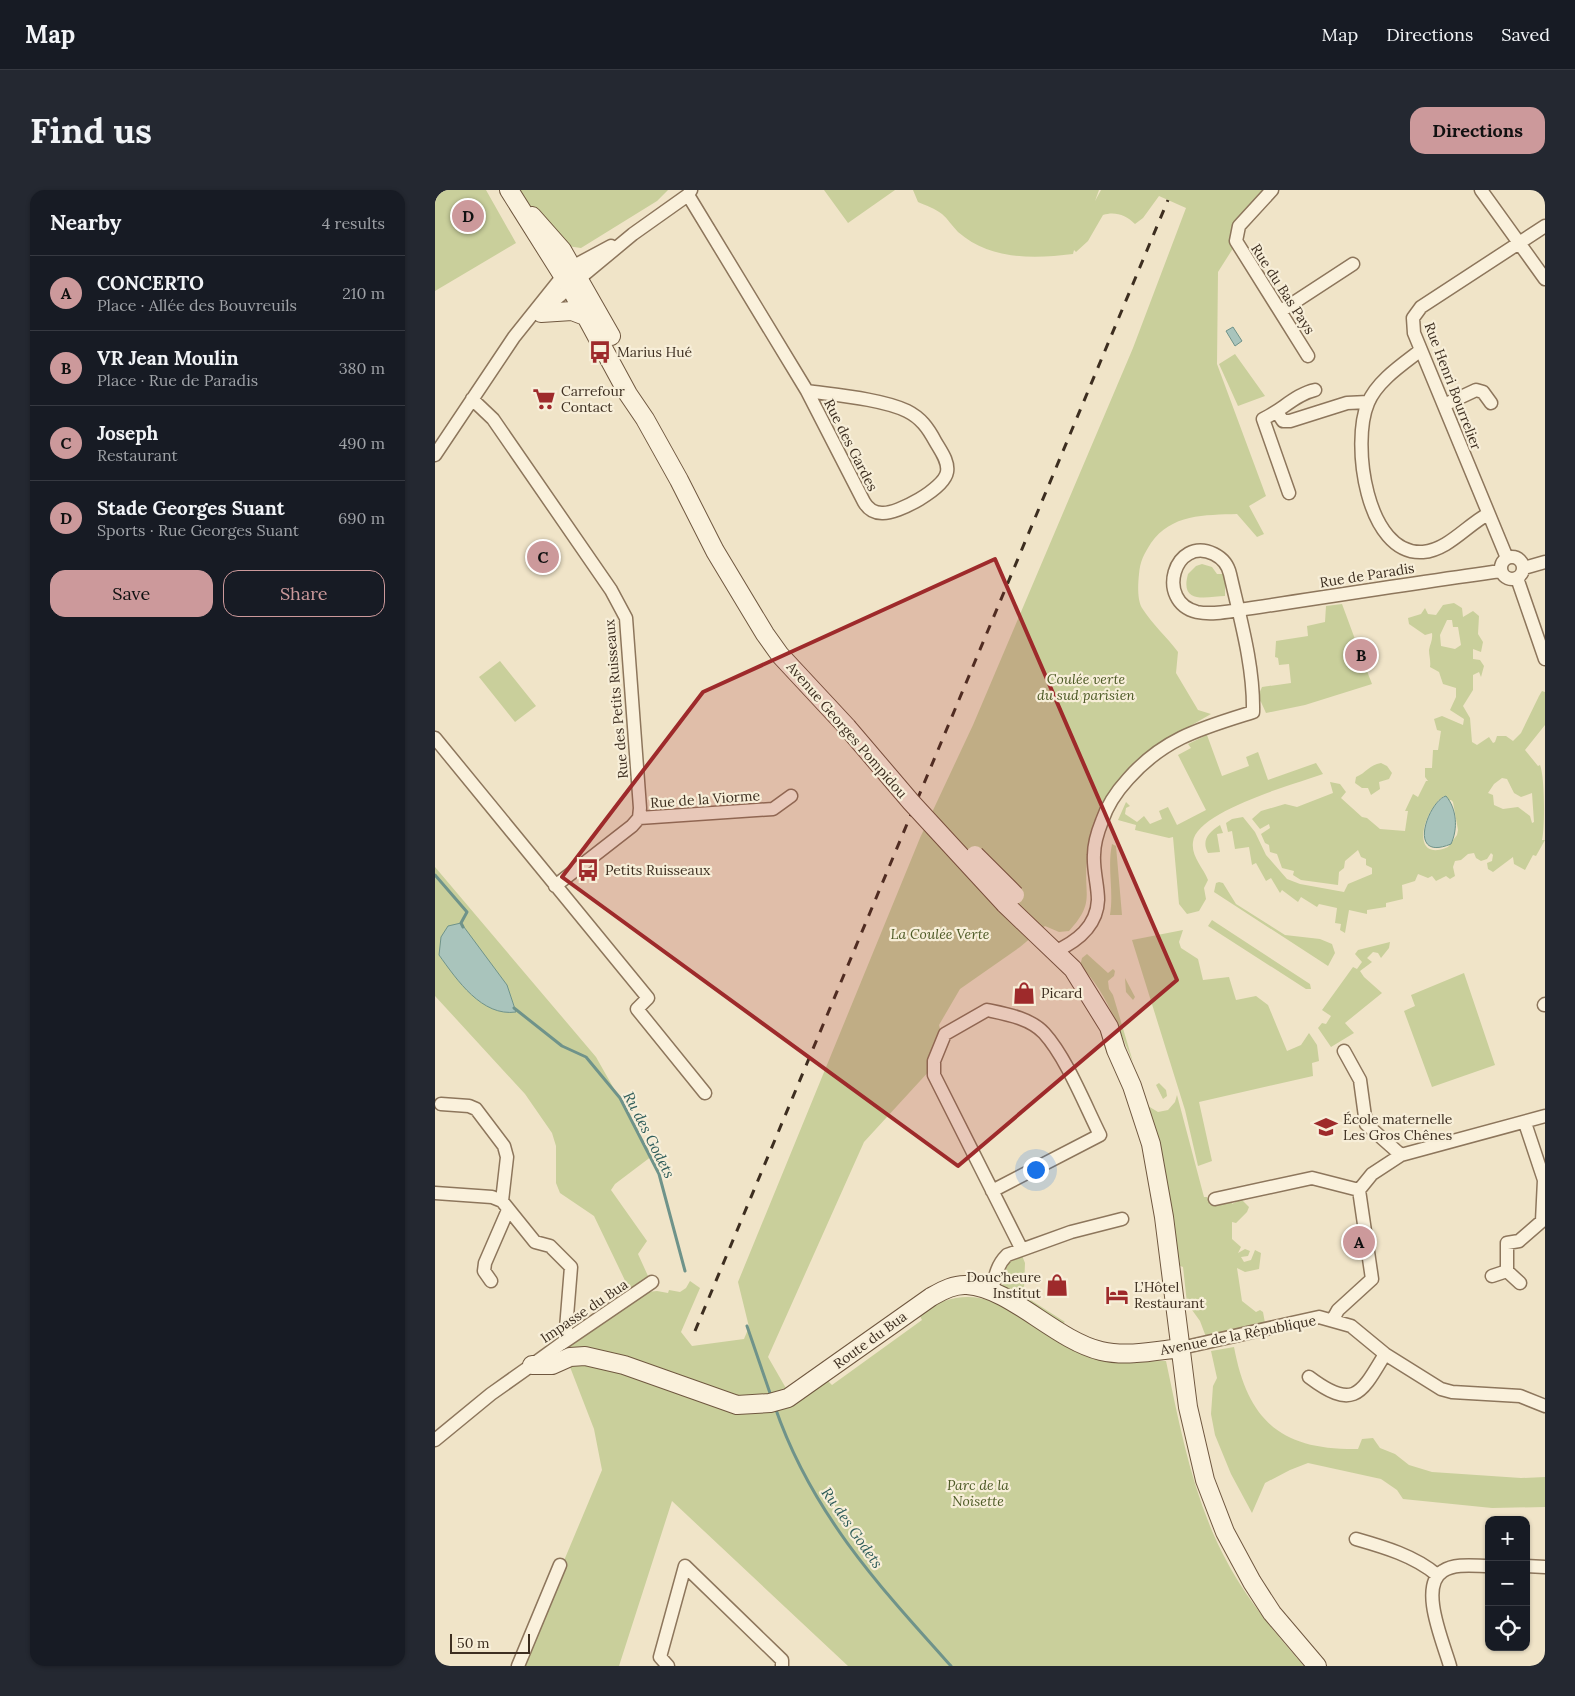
<!DOCTYPE html>
<meta charset="utf-8">
<style>
:root{--surface:#171b24;--page:#242831;--text:#f1f3f6;--muted:#9ea1a6;--line:#363941;--accent:#cc999b}
body{margin:0;font-family:Lora,serif;background:var(--page);color:var(--text)}
.controls{position:absolute;right:15px;bottom:15px;display:grid;overflow:hidden;border-radius:10px;box-shadow:0 1px 4px #0004}
.controls button{width:45px;height:45px;display:grid;place-items:center;padding:0;border:0;border-bottom:1px solid var(--line);background:var(--surface);color:var(--text);font:25px sans-serif}
.scale{position:absolute;left:15px;bottom:12px;width:80px;box-sizing:border-box;padding-left:5px;border:2px solid #3d2e20;border-top:0;font-size:14px;line-height:18px;white-space:nowrap;color:#3d2e20;-webkit-text-stroke:4px #f7eed8;paint-order:stroke}
.you{position:absolute;left:600px;top:979px;width:18px;height:18px;margin:-12px;border:4px solid #fff;border-radius:50%;background:#1a73e8;box-shadow:0 0 0 8px #1a73e833}
.badge{display:grid;place-items:center;width:32px;height:32px;border-radius:50%;background:var(--accent);color:#111;font-size:16px;font-weight:700}
.pin{position:absolute;translate:-50% -50%;border:2px solid #fff;box-shadow:0 1px 5px #0006}
.list{margin:0;padding:0;list-style:none}
h2{display:flex;justify-content:space-between;align-items:center;height:65px;margin:0;padding:0 20px;font-size:21px}
h2 small{font-size:16px;font-weight:400;color:var(--muted)}
.list li{display:grid;grid-template-columns:32px 1fr auto;gap:15px;align-items:center;box-sizing:border-box;height:75px;padding:0 20px;border-top:1px solid var(--line)}
.list b{display:block;font-size:19px;white-space:nowrap}
.list p{margin:0;font-size:16px;white-space:nowrap;color:var(--muted)}
.list em{font-size:16px;font-style:normal;color:var(--muted)}
.actions{display:flex;gap:10px;padding:15px 20px}
.actions a{flex:1;padding:11px 0;border:1px solid var(--accent);border-radius:15px;text-align:center;font-size:18px;color:var(--accent)}
.actions .main{background:var(--accent);color:#111}
.icon{flex:none;width:28px;height:28px;fill:none;stroke:currentColor;stroke-width:2;stroke-linecap:round;stroke-linejoin:round}
.map{position:relative;flex:none;width:1110px;height:1476px;overflow:hidden;border-radius:15px}
header{display:flex;align-items:center;gap:30px;box-sizing:border-box;height:70px;padding:0 25px;background:var(--surface);border-bottom:1px solid var(--line)}
header strong{font-size:24px}
nav{display:flex;gap:28px;margin-inline-start:auto;font-size:18px}
.intro{display:flex;align-items:center;justify-content:space-between;box-sizing:border-box;height:120px;padding:0 30px}
h1{margin:0;font-size:35px}
.button{padding:12px 22px;border-radius:15px;background:var(--accent);color:#111;font-size:18px;font-weight:700}
main{display:flex;gap:30px;padding:0 30px}
aside{flex:1;background:var(--surface);border-radius:15px;box-shadow:0 1px 4px #0004}
.map>svg:first-child{display:block}
.green{fill:#c9cf9b;fill-rule:evenodd}
.water{fill:#a9c4bc;stroke:#6f938a}
.lines{fill:none;stroke-linecap:round;stroke-linejoin:round}
.stream{stroke:#6f938a;stroke-width:3}
.street-casing{stroke:#8d765c;stroke-width:15}
.secondary-casing{stroke:#6f573f;stroke-width:20}
.street{stroke:#faf1dc;stroke-width:12}
.secondary{stroke:#faf1dc;stroke-width:18}
.rail{stroke:#3d2e20;stroke-width:3;stroke-dasharray:9 9;stroke-linecap:butt}
.secondary-bridge-casing{stroke:#6f573f;stroke-width:20;stroke-linecap:butt}
.secondary-bridge{stroke:#faf1dc;stroke-width:18}
.marked{fill:#9e2a2b;fill-opacity:0.2;stroke:#9e2a2b;stroke-width:4;stroke-linejoin:round}
.labels{text-anchor:middle;stroke-width:4.5;stroke-linejoin:round;paint-order:stroke}
.street-label{font-size:14px;fill:#3d2e20;stroke:#f7eed8}
.poi-label{font-size:14px;fill:#3d2e20;stroke:#f7eed8;text-anchor:start}
.park-label{font-size:14px;font-style:italic;fill:#4d5a26;stroke:#f7eed8}
.water-label{font-size:15px;font-style:italic;fill:#2f5d5a;stroke:#f7eed8}
</style>
<header>
<strong>Map</strong>
<nav><a>Map</a><a>Directions</a><a>Saved</a></nav>
</header>
<div class="intro"><h1>Find us</h1><a class="button">Directions</a></div>
<main>
<aside>
<h2>Nearby<small>4 results</small></h2>
<ul class="list">
<li><span class="badge">A</span><div><b>CONCERTO</b><p>Place · Allée des Bouvreuils</p></div><em>210 m</em></li>
<li><span class="badge">B</span><div><b>VR Jean Moulin</b><p>Place · Rue de Paradis</p></div><em>380 m</em></li>
<li><span class="badge">C</span><div><b>Joseph</b><p>Restaurant</p></div><em>490 m</em></li>
<li><span class="badge">D</span><div><b>Stade Georges Suant</b><p>Sports · Rue Georges Suant</p></div><em>690 m</em></li>
</ul>
<div class="actions"><a class="main">Save</a><a>Share</a></div>
</aside>
<div class="map">
<svg width="1110" height="1476" viewBox="0 0 1110 1476">
<rect width="100%" height="100%" fill="#f0e4c8"/>
<path class="green" d="M0,0h51l30,53 -81,48z
M84,0h149l-11,11 -76,47 -14,-2 -43,-46z
M389,0h71l-47,33z
M478,0h186l-4,11 6,-11h169l-52,82 -1,92 49,132 -17,10 15,28 -7,3 -20,-23c-32,1 -66,0 -86,29 -7,11 -11,18 -12,31 -1,10 -2,25 3,34 10,16 25,29 36,44l-2,21 22,37 13,4c-66,38 -116,64 -124,147 -4,34 9,41 -18,70l-10,1 -14,-6 -25,21 -60,42 -21,36 2,8 -10,36 -67,73 -96,215 19,33 -37,21h25l51,-32 6,6 90,-65 -3,-6c68,-47 111,16 171,42 23,10 51,4 76,5 14,66 27,137 59,197 20,39 50,75 79,108h-456l-176,-165 -53,165h-94l41,-101 -3,-2 39,-93 -8,-41 -24,-62 7,-3 65,3 -95,-6 100,-69 10,-1 11,2 1,-3 11,2 6,-4 4,-7 10,7 -19,44 11,14 52,-7 5,-12 -11,-45 182,-444 53,-113 160,-377 53,-140 -27,-12 -16,22 -8,6c-9,-9 -20,-13 -32,-9l-15,26 -12,11 -2,-2 -1,4c-40,5 -83,6 -115,-22 -6,-6 -10,-13 -16,-18 -6,-5 -17,-9 -24,-12z
M800,164l30,42 -27,10 -19,-42z
M767,374l10,3 5,7h8v22c-16,0 -46,10 -37,-22l8,-8z
M1019,413l8,5 1,9 10,-6 6,5 -1,18 5,8 -2,10 -8,-3v10l7,1 4,6 -3,11 -2,-5 -6,3v15l-10,16 7,12 2,24 5,3 12,-8 4,6 2,-1 2,-6h9l7,5 8,-8 18,-37 3,-5 3,1v33l-20,25 13,16 2,-1c5,12 5,63 2,75h3l-9,16 -3,-1 -8,15 -11,-6 -1,-7 -20,15 -5,-3 -1,-6 5,-2 1,-6 -2,-2 -4,6 -6,2 -5,-3 -2,-5 -6,1 -7,6 -6,1 -2,6 2,9 -5,3 -4,-3 -10,5 -4,-5 -4,2 -10,-4 -3,7 -13,4 1,14 -17,4v4l-19,3v4l-18,-4 -4,23 -5,-3 1,-6 -6,-1 2,-15 -18,-4 -2,3 -16,-10 -3,5 -16,-12 -2,3 -9,-15 -5,3 -10,-18 -4,2 -3,-18 -14,2 -3,-18 -4,1 -2,-9 6,-4 11,-2 12,15 11,23 21,24 13,5 44,8 4,-8 24,-10v-6l-6,-3v-6l-5,-2 -3,-7 -13,11 -1,7 -5,4 -1,13 -37,-5 -8,-5 1,-4 -12,-3 -5,-14 -7,-2 -1,-7 -4,-2 -4,-9 9,-6 -1,-4 -9,5 -8,-10 9,-8 24,-7 12,3 36,-14 -3,-11 10,2 6,8 -5,6 21,19 5,1 13,11 25,2 3,-20h-3l8,-17 5,3 8,-16h2l-3,-4v-9h7l1,-18h5l3,-19 -4,-1 -3,-11 8,-3 21,9 1,-6 -14,-9 6,-13v-9l-13,-4 -4,-12 -9,-5c1,-6 -1,-11 -1,-17 1,-6 4,-10 3,-17l-7,2 -16,-11 -1,-6 13,-4 4,-6 3,6 8,1 7,-10zM1012,430h5l1,7h5l3,18 -6,4 -14,-3 -1,-11zM1067,588l5,1 7,14 7,4 11,-4 2,29 -2,1 -2,-7 -12,-9 -15,2 -9,-4 -1,-10 -5,-2 6,-9zM1009,606l3,4h4l2,2 5,28 -1,5 -9,12c-40,17 -24,-39 -4,-51z
M907,414l17,46 -2,2 2,7 3,-1 10,26 -67,21 -39,8 -5,-11 -4,-4 5,-11 29,-4 -2,-19 -10,1 -1,-7 -3,-1 1,-16 32,-5 -1,-10 18,-4 1,-16z
M65,471l36,45 -21,16 -36,-45z
M772,545l15,41 27,-10 -3,-9 12,-5 10,28 48,-17 7,11c-28,10 -127,37 -130,68 -2,15 10,25 15,38l-4,8 2,11 -7,12 -12,3 -8,-10 -6,-67 -4,1 -34,-8 1,-5 -18,-5 8,-18 4,4 -4,2 -1,6 12,8 7,-6 6,8 12,-5 -3,-8 9,-4 9,18 29,-15 -28,-55 13,-7 -3,-4z
M946,573l6,3 5,7 -3,6 -10,3 1,7 -9,6 -3,-7h-6l-7,-5 1,-6c10,-4 13,-12 25,-14z
M785,635l3,8 -6,1 3,18 -12,1c-7,-13 1,-21 12,-28z
M677,654l4,2 6,69h-12c4,-24 -3,-47 2,-71z
M0,677l161,190 56,99 -37,28 -4,6 36,51 -9,13 10,22 -17,17 -37,-77 -34,-23 -4,-10v-37l-4,-13 -27,-39 -90,-98z
M784,692l4,1 13,21 49,31 35,4 12,5 3,9 -7,13 -114,-74 2,-9z
M777,730l98,64 1,5h-5l-98,-63z
M748,740l-4,12 2,6 17,11 5,21 26,-3 7,23 20,-4 12,9 19,46 14,-6 8,-12 8,12 2,16 -7,2 1,13 -114,26 13,59 -14,5 -13,-56 -53,-170z
M955,752l-1,6 -8,10 -3,-5 -5,-1 -6,6 5,4 -12,9 4,6 18,16 -37,30 9,10 -23,14 -13,-19 4,-5 4,1 5,-8 -9,-6 31,-43 4,2 5,-7 -7,-8 3,-4z
M652,764l21,19 5,-4 2,2 -1,5 -6,5 1,8 4,6 20,67c-14,-32 -27,-72 -53,-96l2,-8z
M1029,783l31,92 -63,22 -28,-76 11,-5 -4,-11z
M690,788l10,19 -2,3 -7,-8z
M724,893l7,7 1,6 -4,3 -7,-14z
M742,905l27,102h3l3,8 23,-5 -1,4 9,-5 8,8 -2,5 -11,11 -4,-1v17l9,8 -3,6 7,-4 5,2 -2,5 -7,1 3,5 7,-2 4,-10 6,3 -2,16 -14,3 -8,-4 5,33 14,11 4,-2 3,2 2,11 -29,10 -10,-2 -13,6h-7l-6,-16 -13,-18 -4,-36 -3,-1 -4,-6 -17,-107 2,-5 -13,-42 10,6 10,-2 7,-8z
M586,1063l4,10 -1,26 4,4 -2,4 39,25 -5,3 -57,-39 -3,-8 9,-19z
M799,1157c14,75 48,103 124,102l4,-10 11,-1 7,10 15,6 14,11 23,7 89,6 24,-1v30l-53,1 -89,-9 -6,-9 -16,-11 -73,-16 -18,7 -25,13 -13,30 -21,-39 -16,-39 -4,-21 2,-28 4,-8 -6,-27z"/>
<path class="water" d="M798,137l9,14 -7,5 -9,-15z
M1011,606c11,13 12,33 5,48 -46,19 -22,-44 -5,-48z
M26,733l46,62 9,27c-34,5 -59,-32 -77,-57l2,-18 7,-11z"/>
<g class="lines">
<path class="stream" d="M0,685l32,37 -6,11 2,4
M79,818l48,38 24,11 34,41 39,76 26,97
M312,1136l24,70
M340,1217c36,105 103,178 176,259"/>
<defs>
<path id="street" d="M837,0l-33,36 -3,15 72,115
M1046,0l64,89
M253,5l119,196
M137,77l39,-21
M145,88l53,-44 55,-39 3,-5
M846,121l72,-47
M105,123l30,-26
M986,160c-18,14 -44,31 -53,53 -17,39 -2,153 55,149 25,-2 44,-27 65,-38
M372,201c28,4 75,8 100,20 14,7 21,17 28,30 5,9 14,20 12,31 -3,17 -49,42 -65,41 -8,0 -14,-4 -18,-11z
M37,209l21,20 118,171 15,28 14,190 -1,10 -7,8 -77,60
M1009,215l32,-15 7,2 8,11
M842,222l6,9h7l57,-18 21,-1
M0,265l79,-118 48,-60
M854,303l-26,-74c18,-8 33,-25 52,-29
M1066 378a11 11 0 1 1 22 0a11 11 0 1 1-22 0Z
M1072,368l-93,-225 -1,-15 8,-11 124,-81
M1089,378l21,-6
M1082,388l28,81
M0,548l213,260 -11,11 68,84
M204,628l134,-9 18,-13
M619,762c22,-10 43,-25 44,-52 0,-15 -5,-30 -4,-45 0,-11 4,-24 8,-34 5,-15 15,-30 26,-42 36,-41 74,-51 125,-67 1,-46 -13,-94 -23,-138 -2,-9 -8,-16 -16,-20 -40,-19 -59,48 -17,58 14,3 29,0 42,-2 87,-13 175,-27 262,-39
M1109,815l1,-1
M909,861l16,29 6,44 35,31
M6,914l28,2 7,3 28,37 3,11 -5,44
M924,1000l13,-16 29,-19 144,-39
M557,1001l108,-56c-15,-30 -34,-78 -56,-102 -14,-15 -38,-19 -57,-23l-42,24 -11,27v14l87,173
M0,1003l57,4 10,4 33,41 15,4 21,21 -6,74 -33,24
M780,1009l97,-21 47,12
M1057,1086l15,-5
M56,1091l-7,-10 1,-8 23,-53
M1085,1093l-13,-12v-28l12,-2 23,-20 2,-41 -19,-57
M557,1102c3,-15 4,-26 15,-37l64,-23 51,-13
M898,1129l5,-9 34,-31 -13,-89
M126,1154l91,-62
M746,1158l138,-31 32,9 34,28 56,35 11,3 68,4 25,10
M874,1187c45,34 52,17 76,-23
M0,1250l56,-46 48,-34
M921,1349c28,8 59,17 81,36
M1091,1376l19,1
M83,1476l42,-101
M233,1476l-8,-9 25,-91 97,94v6
M1015,1476c-6,-22 -32,-80 -7,-95 12,-8 32,-5 46,-5"/>
<path id="secondary" d="M74,0l61,97 58,107 17,25 34,61 36,71 50,83 15,21 67,72
M97,26l30,34 49,86
M106,123l31,-2 13,5
M570,714l68,65 36,58 7,23 16,36 19,58 13,73 24,190 17,73 20,52 27,50 20,31 45,53
M97,1175h20l18,-8 15,-1 39,9 113,40 33,-2 18,-5 143,-101c11,-6 23,-13 36,-12 44,3 88,55 134,66 26,6 54,0 80,-3"/>
</defs>
<use href="#street" class="street-casing"/>
<use href="#secondary" class="secondary-casing"/>
<use href="#street" class="street"/>
<use href="#secondary" class="secondary"/>
<path class="rail" d="M260,1141l473,-1131"/>
<defs>
<path id="secondary-bridge" d="M412,537l64,75 94,102
M540,665l40,40"/>
</defs>
<use href="#secondary-bridge" class="secondary-bridge-casing"/>
<use href="#secondary-bridge" class="secondary-bridge"/>
</g>
<path class="marked" d="M560,369l182,421 -219,186 -396,-289 141,-185z"/>
<defs>
<symbol id="bus-bare" viewBox="-9 -9 18 18"><path d="M-5-6H5V4H4V6H2V4H-2V6H-4V4H-5ZM-3.5-4V0h7V-4ZM-3.5 1.2v1.5H-2V1.2ZM2 1.2v1.5H3.5V1.2Z" fill="#9e2a2b" stroke="#f7eed8" stroke-width="2.5" paint-order="stroke"/></symbol>
<symbol id="supermarket-bare" viewBox="-9 -9 18 18"><path d="M-6-5.5h2.5l.6 2H6L4.5 2H-2.5L-4.4-4H-6ZM-1.5 3.2a1.3 1.3 0 1 0 .1 0ZM3 3.2a1.3 1.3 0 1 0 .1 0Z" fill="#9e2a2b" stroke="#f7eed8" stroke-width="2.5" paint-order="stroke"/></symbol>
<symbol id="shop-bare" viewBox="-9 -9 18 18"><path d="M-5-2.5h2.3a2.7 3.5 0 0 1 5.4 0H5L5.5 6h-11ZM-1.5-2.5h3a1.5 2.3 0 0 0-3 0Z" fill="#9e2a2b" stroke="#f7eed8" stroke-width="2.5" paint-order="stroke"/></symbol>
<symbol id="school-bare" viewBox="-9 -9 18 18"><path d="M0-5L7-2L0 1L-7-2ZM-4 1L0 2.5L4 1V4Q0 6-4 4Z" fill="#9e2a2b" stroke="#f7eed8" stroke-width="2.5" paint-order="stroke"/></symbol>
<symbol id="hotel-bare" viewBox="-9 -9 18 18"><path d="M-6-4.5h1.5V1H6V5H4.5V3h-9V5H-6ZM-4 0a1.8 1.8 0 1 1 3.6 0ZM.5 0V-2.5h3Q6-2.5 6 0Z" fill="#9e2a2b" stroke="#f7eed8" stroke-width="2.5" paint-order="stroke"/></symbol>
</defs>
<g fill-rule="evenodd">
<use href="#bus-bare" x="149" y="146" width="32" height="32"/>
<use href="#supermarket-bare" x="93" y="193" width="32" height="32"/>
<use href="#bus-bare" x="137" y="664" width="32" height="32"/>
<use href="#shop-bare" x="573" y="787" width="32" height="32"/>
<use href="#school-bare" x="875" y="921" width="32" height="32"/>
<use href="#shop-bare" x="606" y="1079" width="32" height="32"/>
<use href="#hotel-bare" x="666" y="1089" width="32" height="32"/>
</g>
<g class="labels">
<g class="street-label">
<text transform="translate(848 99) rotate(57)" y="5">Rue du Bas Pays</text>
<text transform="translate(1018 196) rotate(69)" y="5">Rue Henri Bourrelier</text>
<text transform="translate(416 255) rotate(63)" y="5">Rue des Gardes</text>
<text transform="translate(932 385) rotate(-9)" y="5">Rue de Paradis</text>
<text transform="translate(181 509) rotate(-95)" y="5">Rue des Petits Ruisseaux</text>
<text transform="translate(412 540) rotate(49)" y="5">Avenue Georges Pompidou</text>
<text transform="translate(270 609) rotate(-4)" y="5">Rue de la Viorme</text>
<text transform="translate(149 1121) rotate(-34)" y="5">Impasse du Bua</text>
<text transform="translate(803 1145) rotate(-11)" y="5">Avenue de la République</text>
<text transform="translate(435 1150) rotate(-36)" y="5">Route du Bua</text>
</g>
<g class="poi-label">
<text x="182" y="167">Marius Hué</text>
<text x="126" y="206">Carrefour<tspan x="126" dy="16">Contact</tspan></text>
<text x="170" y="685">Petits Ruisseaux</text>
<text x="606" y="808">Picard</text>
<text x="908" y="934">École maternelle<tspan x="908" dy="16">Les Gros Chênes</tspan></text>
<text x="606" y="1092" text-anchor="end">Douc’heure<tspan x="606" dy="16">Institut</tspan></text>
<text x="699" y="1102">L’Hôtel<tspan x="699" dy="16">Restaurant</tspan></text>
</g>
<g class="park-label">
<text x="651" y="494">Coulée verte<tspan x="651" dy="16">du sud parisien</tspan></text>
<text x="505" y="749">La Coulée Verte</text>
<text x="543" y="1300">Parc de la<tspan x="543" dy="16">Noisette</tspan></text>
</g>
<g class="water-label">
<text transform="translate(214 945) rotate(63)" y="5">Ru des Godets</text>
<text transform="translate(417 1338) rotate(55)" y="5">Ru des Godets</text>
</g>
</g>
</svg>
<div class="controls">
<button>+</button>
<button>−</button>
<button><svg class="icon" aria-label="locate" viewBox="0 0 24 24"><circle cx="12" cy="12" r="6"/><path d="M12 2v4M12 18v4M2 12h4M18 12h4"/></svg></button>
</div>
<div class="scale">50 m</div>
<div class="you"></div>
<div class="pin badge" style="left:924px;top:1052px">A</div>
<div class="pin badge" style="left:926px;top:465px">B</div>
<div class="pin badge" style="left:108px;top:367px">C</div>
<div class="pin badge" style="left:33px;top:26px">D</div>
</div>
</main>
